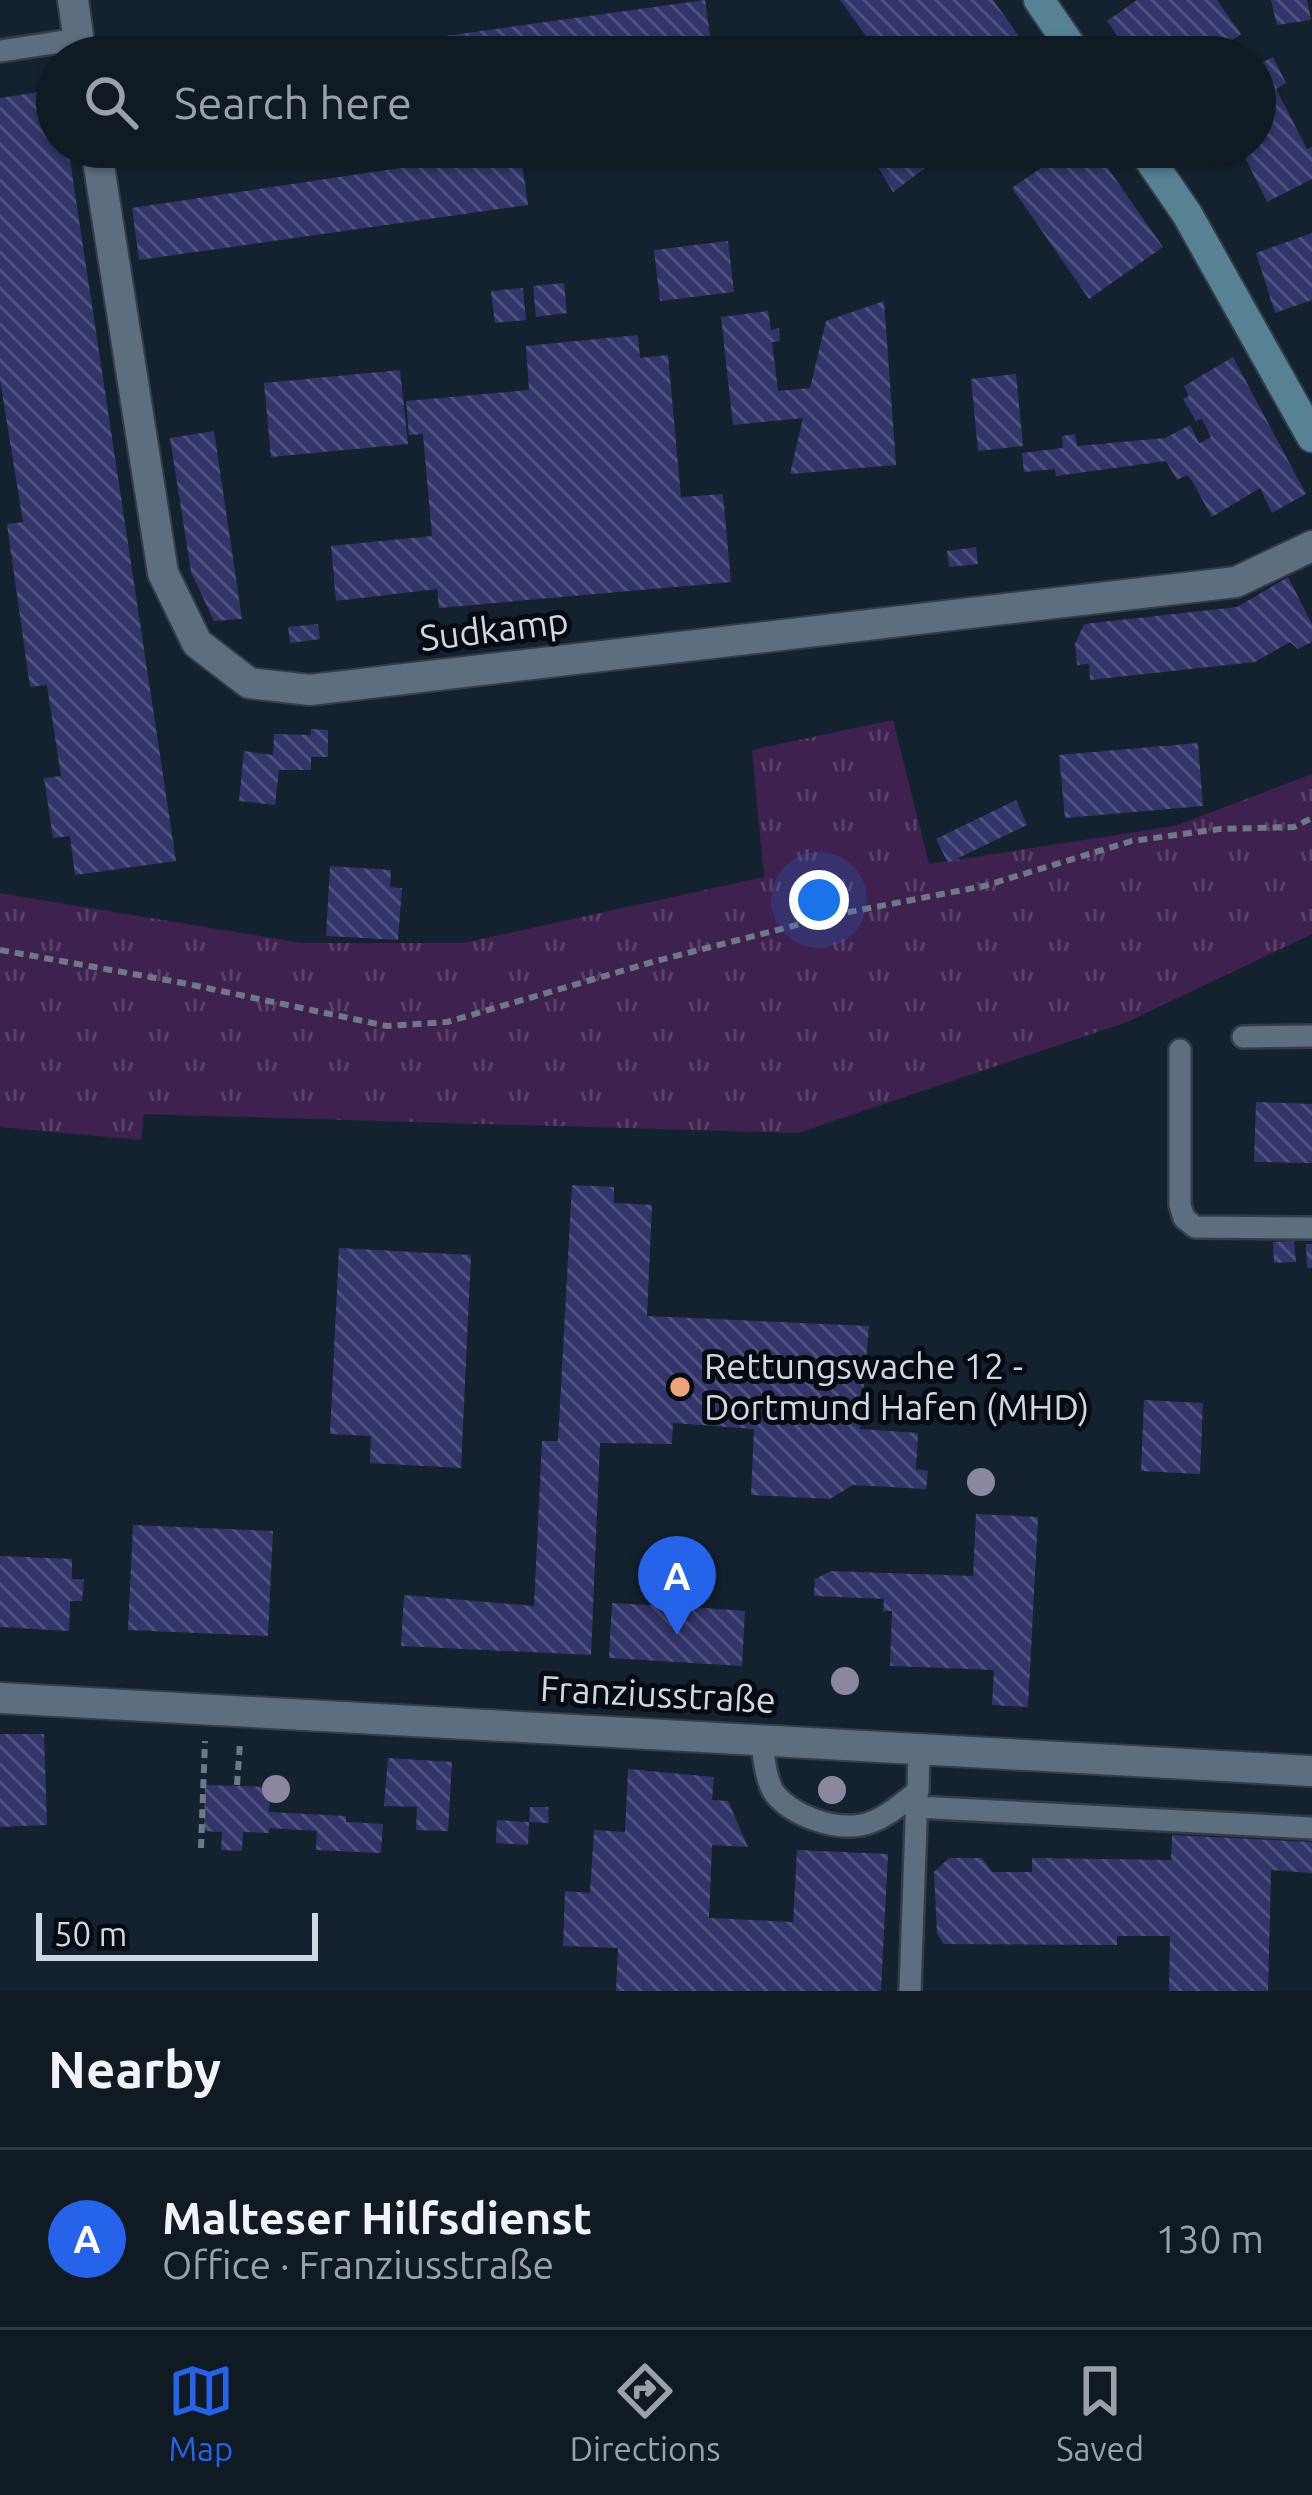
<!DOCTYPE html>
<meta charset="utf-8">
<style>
:root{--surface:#0f1a23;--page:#1d2730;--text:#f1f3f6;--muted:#9ba1a6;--line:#2f3841;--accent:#2563eb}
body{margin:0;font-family:Ubuntu,sans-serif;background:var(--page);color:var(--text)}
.scale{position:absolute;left:36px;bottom:30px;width:282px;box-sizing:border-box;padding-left:12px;border:6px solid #d0d9e2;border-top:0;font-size:33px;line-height:42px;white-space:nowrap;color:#d0d9e2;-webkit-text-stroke:9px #050b10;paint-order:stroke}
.you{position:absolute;left:819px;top:900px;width:42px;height:42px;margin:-30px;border:9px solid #fff;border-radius:50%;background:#1a73e8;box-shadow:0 0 0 18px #1a73e833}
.badge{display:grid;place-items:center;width:78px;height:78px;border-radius:50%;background:var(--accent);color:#fff;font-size:39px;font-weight:700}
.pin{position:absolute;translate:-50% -99px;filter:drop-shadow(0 3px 6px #0008)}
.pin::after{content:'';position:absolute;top:63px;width:42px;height:36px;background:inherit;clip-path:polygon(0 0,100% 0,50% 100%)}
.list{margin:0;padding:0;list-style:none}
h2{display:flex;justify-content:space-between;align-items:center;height:156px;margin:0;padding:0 48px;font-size:51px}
h2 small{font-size:39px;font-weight:400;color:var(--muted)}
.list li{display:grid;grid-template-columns:78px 1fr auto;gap:36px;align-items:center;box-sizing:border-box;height:180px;padding:0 48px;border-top:3px solid var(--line)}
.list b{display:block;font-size:45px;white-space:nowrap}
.list p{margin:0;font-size:39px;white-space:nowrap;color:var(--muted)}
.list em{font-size:39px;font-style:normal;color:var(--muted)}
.icon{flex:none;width:66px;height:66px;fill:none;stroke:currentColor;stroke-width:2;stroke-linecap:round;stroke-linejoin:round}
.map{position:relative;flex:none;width:1312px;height:1991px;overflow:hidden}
.search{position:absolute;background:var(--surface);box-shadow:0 3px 9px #0004;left:36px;right:36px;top:36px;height:132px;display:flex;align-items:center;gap:30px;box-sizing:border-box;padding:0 42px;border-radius:66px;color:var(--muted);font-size:45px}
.sheet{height:336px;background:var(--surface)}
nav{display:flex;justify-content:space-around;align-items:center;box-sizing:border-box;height:168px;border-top:3px solid var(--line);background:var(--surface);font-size:33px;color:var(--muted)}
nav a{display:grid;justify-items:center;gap:6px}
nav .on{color:var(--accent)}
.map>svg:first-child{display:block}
.grass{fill:url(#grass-tufts)}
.building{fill:url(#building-back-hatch)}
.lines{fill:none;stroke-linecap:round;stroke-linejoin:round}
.service-casing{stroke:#333c48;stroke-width:26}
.minor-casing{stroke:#333c48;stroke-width:34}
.tertiary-casing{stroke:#333c48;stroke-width:34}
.secondary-casing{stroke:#333c48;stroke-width:34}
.path{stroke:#6d7984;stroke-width:6;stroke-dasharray:9 6;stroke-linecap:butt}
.service{stroke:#5d6e7e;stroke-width:21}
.minor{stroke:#5d6e7e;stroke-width:30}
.tertiary{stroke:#5d6e7e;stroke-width:30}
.secondary{stroke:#568294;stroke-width:30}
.tree{fill:#8b879f}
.poi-dot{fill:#efa378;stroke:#050b10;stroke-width:4.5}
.labels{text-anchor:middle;stroke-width:10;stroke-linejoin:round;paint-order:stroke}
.street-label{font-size:36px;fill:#d0d9e2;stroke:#050b10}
.poi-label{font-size:36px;fill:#d0d9e2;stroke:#050b10;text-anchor:start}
</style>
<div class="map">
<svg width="1312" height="1991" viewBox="0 0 1312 1991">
<defs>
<pattern id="grass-tufts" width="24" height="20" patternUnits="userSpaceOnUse" patternTransform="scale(3)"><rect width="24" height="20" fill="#3f214f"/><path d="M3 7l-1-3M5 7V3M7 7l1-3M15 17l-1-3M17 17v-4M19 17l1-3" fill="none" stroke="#5a4168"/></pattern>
<pattern id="building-back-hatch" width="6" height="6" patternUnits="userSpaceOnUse" patternTransform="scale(3)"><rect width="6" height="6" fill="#33356a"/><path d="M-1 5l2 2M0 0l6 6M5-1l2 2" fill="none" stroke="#50527f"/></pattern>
</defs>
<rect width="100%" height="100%" fill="#14222f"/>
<path class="grass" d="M893,720l36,144 246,-38 137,-52v160l-185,88 -329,111 -654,-19 -3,26 -141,-13v-234l302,50h161l301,-66 -12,-127z"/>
<path class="building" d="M705,0l8,57h-397v-3z
M840,0h153l41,57h-153z
M1137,0h80l24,34 -26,18 -10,-14 -27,19h-46l-25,-36z
M1271,0h36l4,20 -34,5z
M1273,57l13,26 -10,6 31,60 5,-2v32l-45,23 -27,-55h15v-81z
M57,89v58h11l108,714 -101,14 -5,-39 -17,2 -9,-60 17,-2 -14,-91 -17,2 -23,-163 16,-2 -23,-142v-282z
M903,147h6l15,22 -31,23 -21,-35 21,-4z
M1071,147h22l70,100 -74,52 -77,-111z
M520,150l8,55 -389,55 -7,-52z
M1312,233v67l-37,13 -19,-60z
M728,241l6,51 -74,9 -6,-51z
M564,283l3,30 -31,4 -3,-31z
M523,288l3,32 -31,3 -4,-32z
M884,301l12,164 -106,9 13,-56 -70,7 -12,-108 47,-6 3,19 8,-2 1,13 -8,1 6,49 32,-3 16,-67z
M638,335l2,23 28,-3 13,142 42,-3 8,88 -292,26 -2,-19 -101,12 -5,-55 101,-10 -9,-102 -14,1 -3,-34 123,-11 -3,-44z
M1233,357l73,137 -34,19 -12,-25 -48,29 -20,-36 -5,-6 -10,5 -11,-19 -110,15 -1,-7 -31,3 -2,-19 41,-5 -1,-12 13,-2 2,12 88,-8 25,-13 9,18 12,-6 -9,-18 -6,2 -13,-22 6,-3 -5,-10z
M400,370l8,74 -137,13 -7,-74z
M1016,374l7,72 -45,5 -7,-72z
M214,431l20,134 8,54 -28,2 -23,-49 -21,-134z
M976,547l2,17 -29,3 -2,-16z
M1288,577l24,47v18l-14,7 -8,-7 -35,20 -165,18 -1,-16 -12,1 -2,-21 9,-20 153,-17z
M318,624l2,15 -30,4 -2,-16z
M311,729l17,1v27h-17v13h-32l-4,35 -36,-4 5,-50 29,4 1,-21 37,1z
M1198,743l5,63 -138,12 -6,-63z
M1016,800l11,25 -79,38 -12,-24z
M330,866l61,4 -1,17 12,1 -4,52 -72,-4z
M1256,1102l56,2v59l-58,-1z
M572,1185l42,2v16l38,2 -5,111 222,10 -9,103 58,4 -2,36 12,2 -2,18 -73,-4 -23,14 -79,-4 3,-66 -81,-6 -1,21 -72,-1 -9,212 -190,-9 3,-51 130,11 8,-165h16z
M1294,1241l2,21 -22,1 -1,-21z
M1306,1244h6v24h-5z
M339,1248l132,7 -10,213 -91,-5 1,-27 -41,-2z
M1144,1400l59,3 -3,71 -59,-3z
M976,1514l62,3 -10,190 -36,-2 2,-35 -104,-4 2,-55h-9l1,-12 -70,-3 1,-17 16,-8 142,5z
M133,1525l140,6 -5,105 -140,-6z
M0,1556l72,3v20h12l-2,22h-12l-1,30 -69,-4z
M664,1599l29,1 -1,7 53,4 -3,55 -133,-8 3,-55 52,3z
M0,1734h44l3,91 -47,2z
M388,1758l64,4 -4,69 -32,-1 1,-23 -33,-1z
M628,1769l86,8 -2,23 16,1 20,46 -36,-2 -3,73 84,4 4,-72 91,4 -7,137h-265l2,-43 -55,-2 2,-55 25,2 4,-63 31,2z
M205,1785l65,2 -1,25 77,4v6l37,2 -2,29 -65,-3 1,-19 -48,-3v5l-26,-1 -1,19 -21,-1 1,-18 -18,-1z
M530,1807h18l1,16 -20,-1z
M497,1820l32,2 -1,23 -32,-2z
M1172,1835l140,7v31l-41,-3 -3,121h-99l1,-55h-53v9l-173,-1 -7,-10 -3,-62 15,-14h33l10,14h40v-14l139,2z"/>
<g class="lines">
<defs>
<path id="service" d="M0,51l79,-12
M1243,1037l69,-1
M1180,1050v155l4,13 11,9 117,1
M761,1739c3,16 4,41 14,55 18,22 58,36 86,31 22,-4 40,-21 57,-34l1,-43
M917,1807l395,21
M910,1991l7,-197"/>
<path id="minor" d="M73,0l8,57
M96,147l67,426 34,70 52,40 61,7 926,-108 76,-36"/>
<path id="tertiary" d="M0,1698l1312,73"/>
<path id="secondary" d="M1039,0l39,57
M1141,147l46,67 125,223"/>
</defs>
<use href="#service" class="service-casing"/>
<use href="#minor" class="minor-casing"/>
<use href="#tertiary" class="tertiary-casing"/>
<use href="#secondary" class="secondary-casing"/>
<path class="path" d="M0,950l183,33 204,43 60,-4 209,-61 188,-48 140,-27 148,-45 88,-12 74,-2 18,-9
M237,1785l3,-42
M201,1848l4,-107"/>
<use href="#service" class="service"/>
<use href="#minor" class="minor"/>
<use href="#tertiary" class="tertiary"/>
<use href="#secondary" class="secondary"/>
</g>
<g class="tree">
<circle cx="981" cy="1482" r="14"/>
<circle cx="845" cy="1681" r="14"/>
<circle cx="276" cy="1789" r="14"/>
<circle cx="832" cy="1790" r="14"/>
</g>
<circle class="poi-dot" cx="680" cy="1387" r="12"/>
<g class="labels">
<g class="street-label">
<text transform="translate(494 629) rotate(-7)" y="13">Sudkamp</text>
<text transform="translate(658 1694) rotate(3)" y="13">Franziusstraße</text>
</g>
<g class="poi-label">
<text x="704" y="1379">Rettungswache 12 -<tspan x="704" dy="41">Dortmund Hafen (MHD)</tspan></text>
</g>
</g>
</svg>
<div class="scale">50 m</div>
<div class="you"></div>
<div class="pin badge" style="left:677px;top:1635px">A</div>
<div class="search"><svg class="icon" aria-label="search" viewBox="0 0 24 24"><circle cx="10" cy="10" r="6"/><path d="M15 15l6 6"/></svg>Search here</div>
</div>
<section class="sheet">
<h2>Nearby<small></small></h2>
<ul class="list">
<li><span class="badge">A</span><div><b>Malteser Hilfsdienst</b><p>Office · Franziusstraße</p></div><em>130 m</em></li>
</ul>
</section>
<nav>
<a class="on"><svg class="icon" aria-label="map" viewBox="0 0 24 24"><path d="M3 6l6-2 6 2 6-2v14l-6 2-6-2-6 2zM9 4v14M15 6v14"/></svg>Map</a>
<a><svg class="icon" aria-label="directions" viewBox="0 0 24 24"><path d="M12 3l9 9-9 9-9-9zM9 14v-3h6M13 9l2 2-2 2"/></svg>Directions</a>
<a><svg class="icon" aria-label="saved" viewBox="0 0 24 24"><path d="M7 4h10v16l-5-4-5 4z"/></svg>Saved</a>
</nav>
